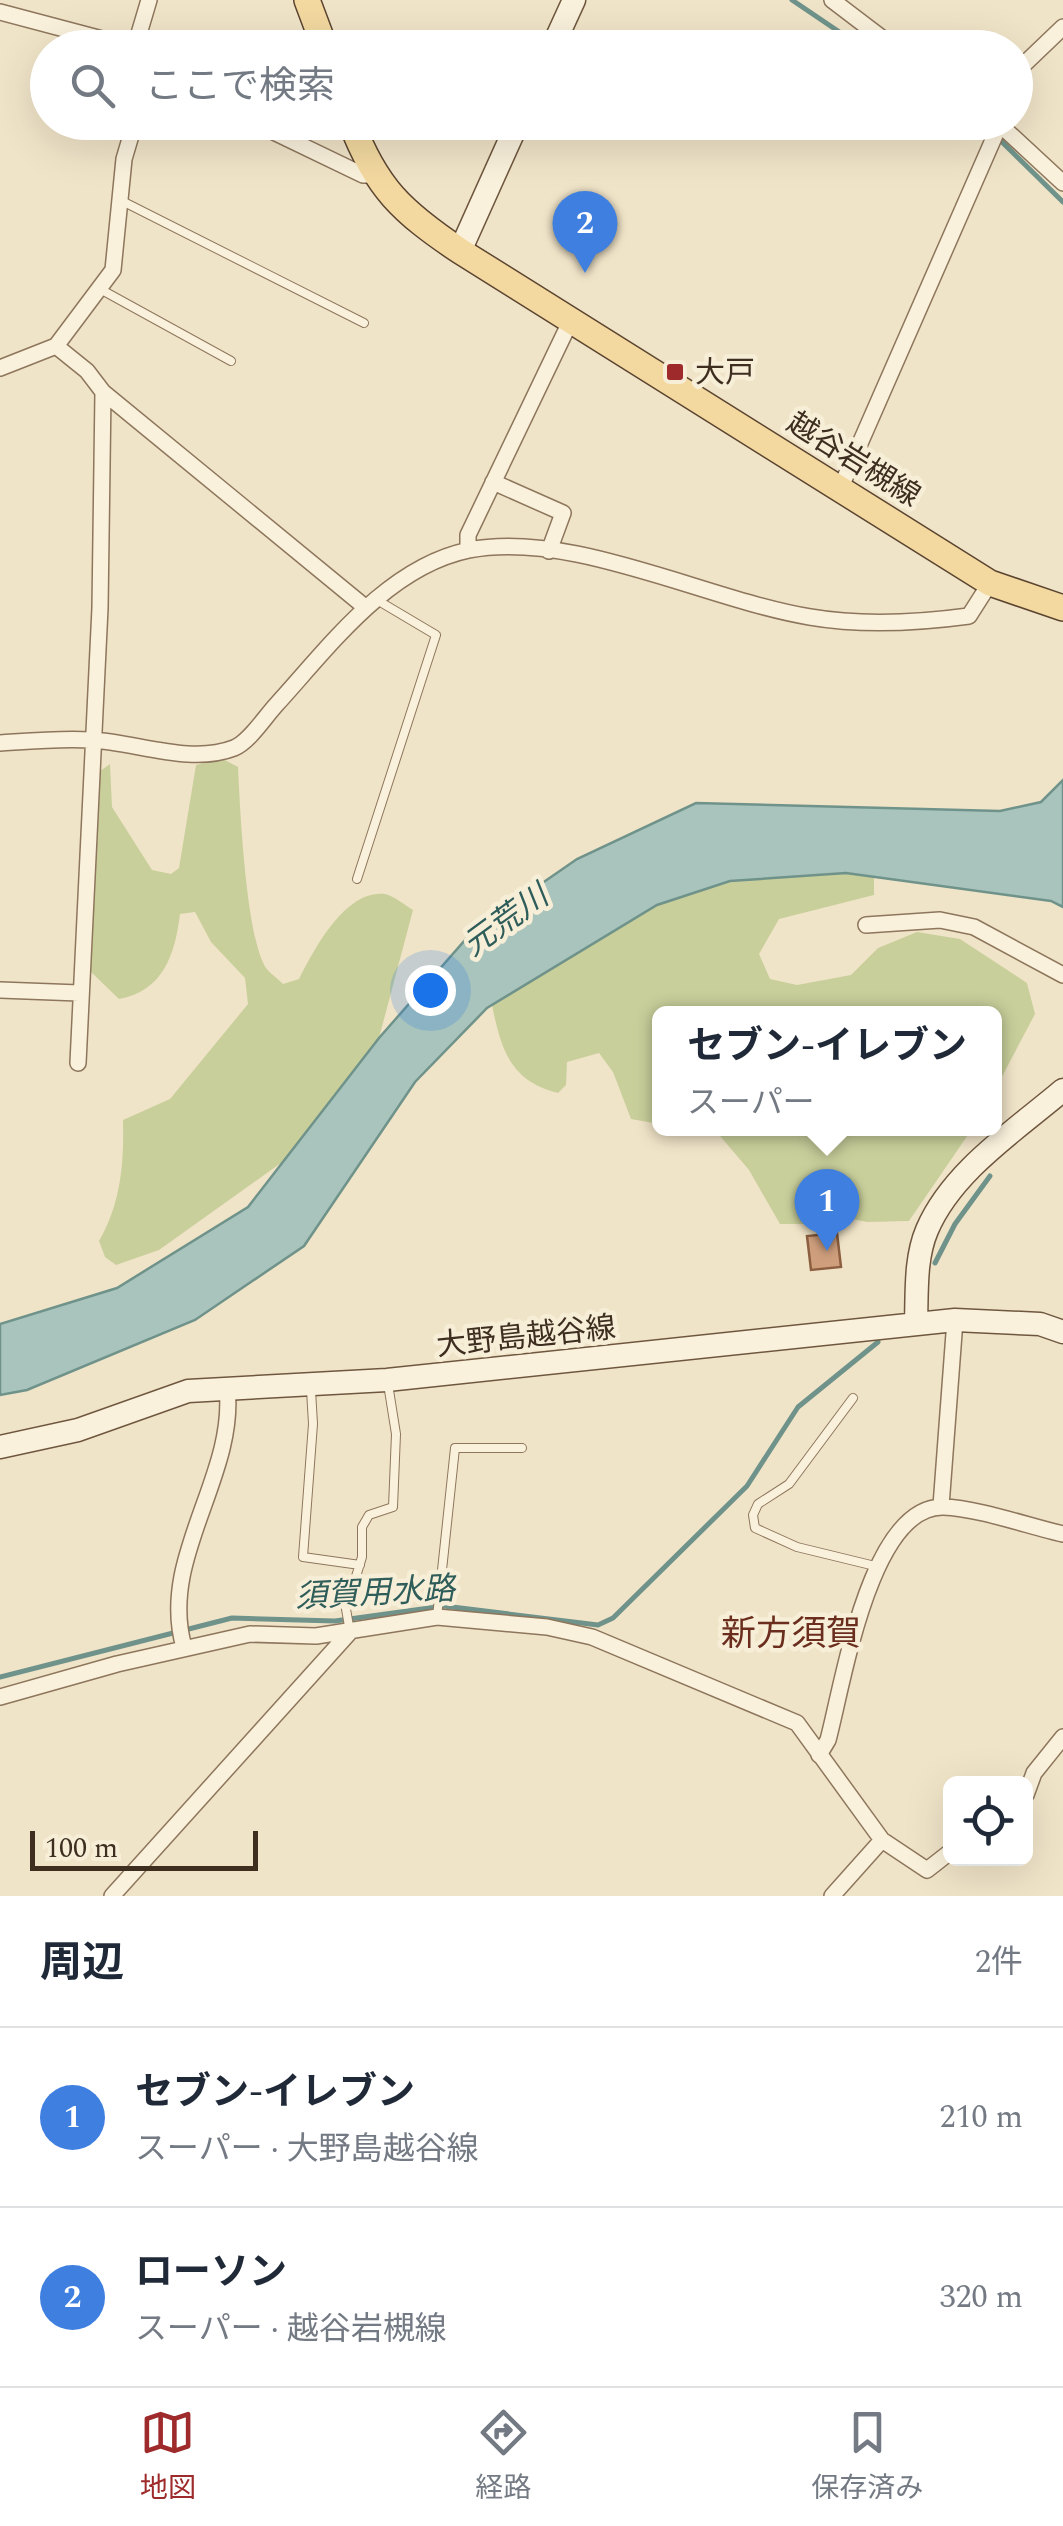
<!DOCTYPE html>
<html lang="ja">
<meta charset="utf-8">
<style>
:root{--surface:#fff;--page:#f6f6f7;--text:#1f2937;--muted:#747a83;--line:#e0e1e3;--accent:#9e2a2b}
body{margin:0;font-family:Spectral,"Noto Sans JP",serif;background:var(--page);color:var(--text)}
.controls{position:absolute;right:30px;bottom:30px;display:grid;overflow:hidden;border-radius:15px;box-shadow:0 10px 40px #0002}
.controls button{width:90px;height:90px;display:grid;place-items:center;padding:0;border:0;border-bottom:2px solid var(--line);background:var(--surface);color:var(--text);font:50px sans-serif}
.scale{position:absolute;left:30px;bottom:25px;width:228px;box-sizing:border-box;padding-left:10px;border:5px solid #3d2e20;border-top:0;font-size:28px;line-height:35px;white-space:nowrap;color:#3d2e20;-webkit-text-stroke:8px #f7eed8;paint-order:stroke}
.you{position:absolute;left:430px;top:990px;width:35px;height:35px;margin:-25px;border:8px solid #fff;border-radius:50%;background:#1a73e8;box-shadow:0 0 0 15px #1a73e833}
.badge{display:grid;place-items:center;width:65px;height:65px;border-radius:50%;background:var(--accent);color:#fff;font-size:32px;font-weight:700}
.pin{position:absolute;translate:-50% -82px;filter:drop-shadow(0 2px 5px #0008)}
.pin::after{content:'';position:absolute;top:52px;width:35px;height:30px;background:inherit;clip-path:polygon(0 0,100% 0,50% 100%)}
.popup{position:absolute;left:652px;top:1006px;width:350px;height:130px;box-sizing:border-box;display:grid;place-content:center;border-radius:15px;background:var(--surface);filter:drop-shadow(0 2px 8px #0005);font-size:32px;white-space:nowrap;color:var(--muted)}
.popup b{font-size:38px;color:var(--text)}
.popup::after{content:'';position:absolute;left:50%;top:100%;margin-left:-20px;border:20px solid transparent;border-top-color:var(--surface)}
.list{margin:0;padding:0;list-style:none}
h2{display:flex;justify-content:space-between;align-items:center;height:130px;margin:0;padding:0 40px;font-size:42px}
h2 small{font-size:32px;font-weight:400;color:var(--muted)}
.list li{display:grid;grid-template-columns:65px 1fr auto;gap:30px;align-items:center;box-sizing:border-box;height:180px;padding:0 40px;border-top:2px solid var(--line)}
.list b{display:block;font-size:38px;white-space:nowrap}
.list p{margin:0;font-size:32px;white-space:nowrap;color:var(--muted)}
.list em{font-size:32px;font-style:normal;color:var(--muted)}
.icon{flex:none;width:55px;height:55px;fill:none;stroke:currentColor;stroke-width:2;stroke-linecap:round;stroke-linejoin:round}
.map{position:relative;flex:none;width:1063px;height:1896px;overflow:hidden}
.search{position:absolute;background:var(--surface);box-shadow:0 10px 40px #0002;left:30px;right:30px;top:30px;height:110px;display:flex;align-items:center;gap:25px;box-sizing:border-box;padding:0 35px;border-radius:55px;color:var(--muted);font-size:38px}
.sheet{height:490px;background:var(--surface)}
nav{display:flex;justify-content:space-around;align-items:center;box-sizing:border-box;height:140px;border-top:2px solid var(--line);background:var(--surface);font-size:28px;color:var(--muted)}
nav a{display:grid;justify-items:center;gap:5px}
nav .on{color:var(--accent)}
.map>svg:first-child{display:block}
.green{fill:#c9cf9b}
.water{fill:#a9c4bc;stroke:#6f938a;stroke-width:2.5}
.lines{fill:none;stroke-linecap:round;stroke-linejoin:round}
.stream{stroke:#6f938a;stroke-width:5}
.building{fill:#cf9f7d;stroke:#8d5f41;stroke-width:2.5}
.lane-casing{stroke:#8d765c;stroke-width:10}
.street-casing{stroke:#8d765c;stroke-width:18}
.secondary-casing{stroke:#6f573f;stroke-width:25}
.primary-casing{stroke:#5b4430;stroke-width:28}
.lane{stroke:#faf1dc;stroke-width:8}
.street{stroke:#faf1dc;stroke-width:15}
.secondary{stroke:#faf1dc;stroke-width:22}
.primary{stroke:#f3d9a0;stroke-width:25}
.poi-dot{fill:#9e2a2b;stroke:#f7eed8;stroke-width:4}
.labels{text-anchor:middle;stroke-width:9;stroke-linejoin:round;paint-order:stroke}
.poi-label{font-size:30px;fill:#3d2e20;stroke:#f7eed8;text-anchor:start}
.street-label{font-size:30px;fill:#3d2e20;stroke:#f7eed8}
.water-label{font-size:32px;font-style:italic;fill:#2f5d5a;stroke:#f7eed8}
.quarter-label{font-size:35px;fill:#6b2e1e;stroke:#f7eed8}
</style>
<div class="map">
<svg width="1063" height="1896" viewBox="0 0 1063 1896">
<rect width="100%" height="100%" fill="#f0e4c8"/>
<path class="green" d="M221,758l17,9c2,41 8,170 28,201 4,5 12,11 17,16l16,-5c15,-29 46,-90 86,-85 9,2 20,11 28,16l-34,128 -94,122 -126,90 -43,15 -11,-8 -6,-16c22,-38 25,-78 24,-121l47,-21 78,-95 -3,-26 -34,-36 -16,-30 -15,2c-5,41 -17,77 -61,85l-29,-28 6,-197 14,-10 2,43 40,63 19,4 8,-6 17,-103z
M846,873l28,4v18l-95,24 -20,35 11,25 27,6 54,-10 27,-27 39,-16 43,7 67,44 8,31 -40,76 -1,-76h-334l-1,110 -28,-5 -18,-47 -14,-19 -32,9 -1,23 -8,8c-48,-12 -57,-44 -66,-88l165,-100 73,-24z
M681,1129h291l-63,92 -42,1 -39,-8 -20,10h-28l-31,-54 -29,-34z"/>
<path class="water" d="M1063,780v127l-12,-6 -205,-28 -116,8 -73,24 -170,103 -72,74 -111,164 -109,74 -168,70 -27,5v-71l117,-36 131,-81 131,-169 94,-107 104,-72 119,-56 304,8 41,-9z"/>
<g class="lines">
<path class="stream" d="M792,0l71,48
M975,122l23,16 65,64
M935,1263l20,-39 35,-48
M0,1677l232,-59 103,3 109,-15 154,19 15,-7 134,-132 51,-79 80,-65"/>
</g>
<path class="building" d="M837,1233l4,34 -30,3 -4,-34z"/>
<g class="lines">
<defs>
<path id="lane" d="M122,201l242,122
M100,289l131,72
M357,879l79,-244 -59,-35
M311,1390l2,34 -10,133 57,8
M853,1398l-64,86 -31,20 -5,11 2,13 42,19 78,19
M437,1617l18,-169h67
M350,1632l-4,-23 16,-52v-30l7,-12 24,-8 3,-73 -8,-50"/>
<path id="street" d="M832,0l63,48
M0,12l136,36
M135,47l14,-47
M1016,72l47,-45
M253,122l110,53h9
M997,122l66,61
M56,346l31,25 16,21 262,215
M0,368l56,-22 57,-76 11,-111 11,-37
M493,482l70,31 -14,38
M840,489l160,-365
M468,550v-15l103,-215
M0,743c30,-2 61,-5 91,-3 45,2 99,25 143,8 15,-6 31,-31 42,-43 53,-58 111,-138 193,-155 103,-20 238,50 341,67 52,9 107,6 159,-1l21,-33
M866,925l74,-5 34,7 89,48
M0,990l79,3
M78,1063l22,-455 3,-216
M941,1506l14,-186
M184,1647c-26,-89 53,-171 43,-259
M0,1697l117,-33 133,-30 66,2 121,-19 110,10 45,10 205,86 85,117 -50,56
M819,1755l9,-15c15,-56 42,-234 115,-233 35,1 85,19 120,27
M1026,1795l8,-22 29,-36
M882,1840l45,30 23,-18
M112,1896l238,-264"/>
<path id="secondary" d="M552,48l22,-48
M460,251l58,-129
M916,1323c1,-31 -1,-65 11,-93 25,-59 89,-100 136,-140
M0,1447l78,-17 110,-39 199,-11 568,-60 85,4 23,8"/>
<path id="primary" d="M307,0l18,48
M351,122c25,66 51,90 109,129l530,332 73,25"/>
</defs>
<use href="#lane" class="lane-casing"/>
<use href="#street" class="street-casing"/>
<use href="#secondary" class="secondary-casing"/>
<use href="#primary" class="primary-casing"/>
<use href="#lane" class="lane"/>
<use href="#street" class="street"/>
<use href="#secondary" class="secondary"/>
<use href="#primary" class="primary"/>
</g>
<rect class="poi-dot" x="665" y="362" width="20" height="20" rx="5"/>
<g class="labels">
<g class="poi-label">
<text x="695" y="382">大戸</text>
</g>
<g class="street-label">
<text transform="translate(854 459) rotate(32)" y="10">越谷岩槻線</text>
<text transform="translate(526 1336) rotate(-6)" y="10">大野島越谷線</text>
</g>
<g class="water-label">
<text transform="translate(505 920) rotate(-36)" y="11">元荒川</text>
<text transform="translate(375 1592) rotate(-3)" y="11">須賀用水路</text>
</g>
<g class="quarter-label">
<text x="791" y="1645">新方須賀</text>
</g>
</g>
</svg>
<div class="controls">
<button><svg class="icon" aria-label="locate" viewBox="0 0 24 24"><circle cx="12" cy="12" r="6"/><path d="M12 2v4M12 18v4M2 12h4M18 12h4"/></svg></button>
</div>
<div class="scale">100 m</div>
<div class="you"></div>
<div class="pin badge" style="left:827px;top:1251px;background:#3f7fe0">1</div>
<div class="popup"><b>セブン-イレブン</b>スーパー</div>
<div class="pin badge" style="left:585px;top:273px;background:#3f7fe0">2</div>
<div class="search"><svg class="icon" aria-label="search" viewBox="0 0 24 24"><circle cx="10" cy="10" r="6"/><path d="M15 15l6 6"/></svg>ここで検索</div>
</div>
<section class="sheet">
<h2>周辺<small>2件</small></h2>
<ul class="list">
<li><span class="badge" style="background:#3f7fe0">1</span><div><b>セブン-イレブン</b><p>スーパー · 大野島越谷線</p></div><em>210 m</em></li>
<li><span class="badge" style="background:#3f7fe0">2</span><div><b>ローソン</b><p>スーパー · 越谷岩槻線</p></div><em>320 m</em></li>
</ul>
</section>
<nav>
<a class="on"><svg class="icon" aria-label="map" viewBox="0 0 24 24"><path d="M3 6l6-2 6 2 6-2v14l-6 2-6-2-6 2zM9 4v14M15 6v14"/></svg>地図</a>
<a><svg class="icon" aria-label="directions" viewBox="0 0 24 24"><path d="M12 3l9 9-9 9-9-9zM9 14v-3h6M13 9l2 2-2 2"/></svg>経路</a>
<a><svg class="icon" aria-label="saved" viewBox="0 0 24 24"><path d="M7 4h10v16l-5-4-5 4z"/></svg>保存済み</a>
</nav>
